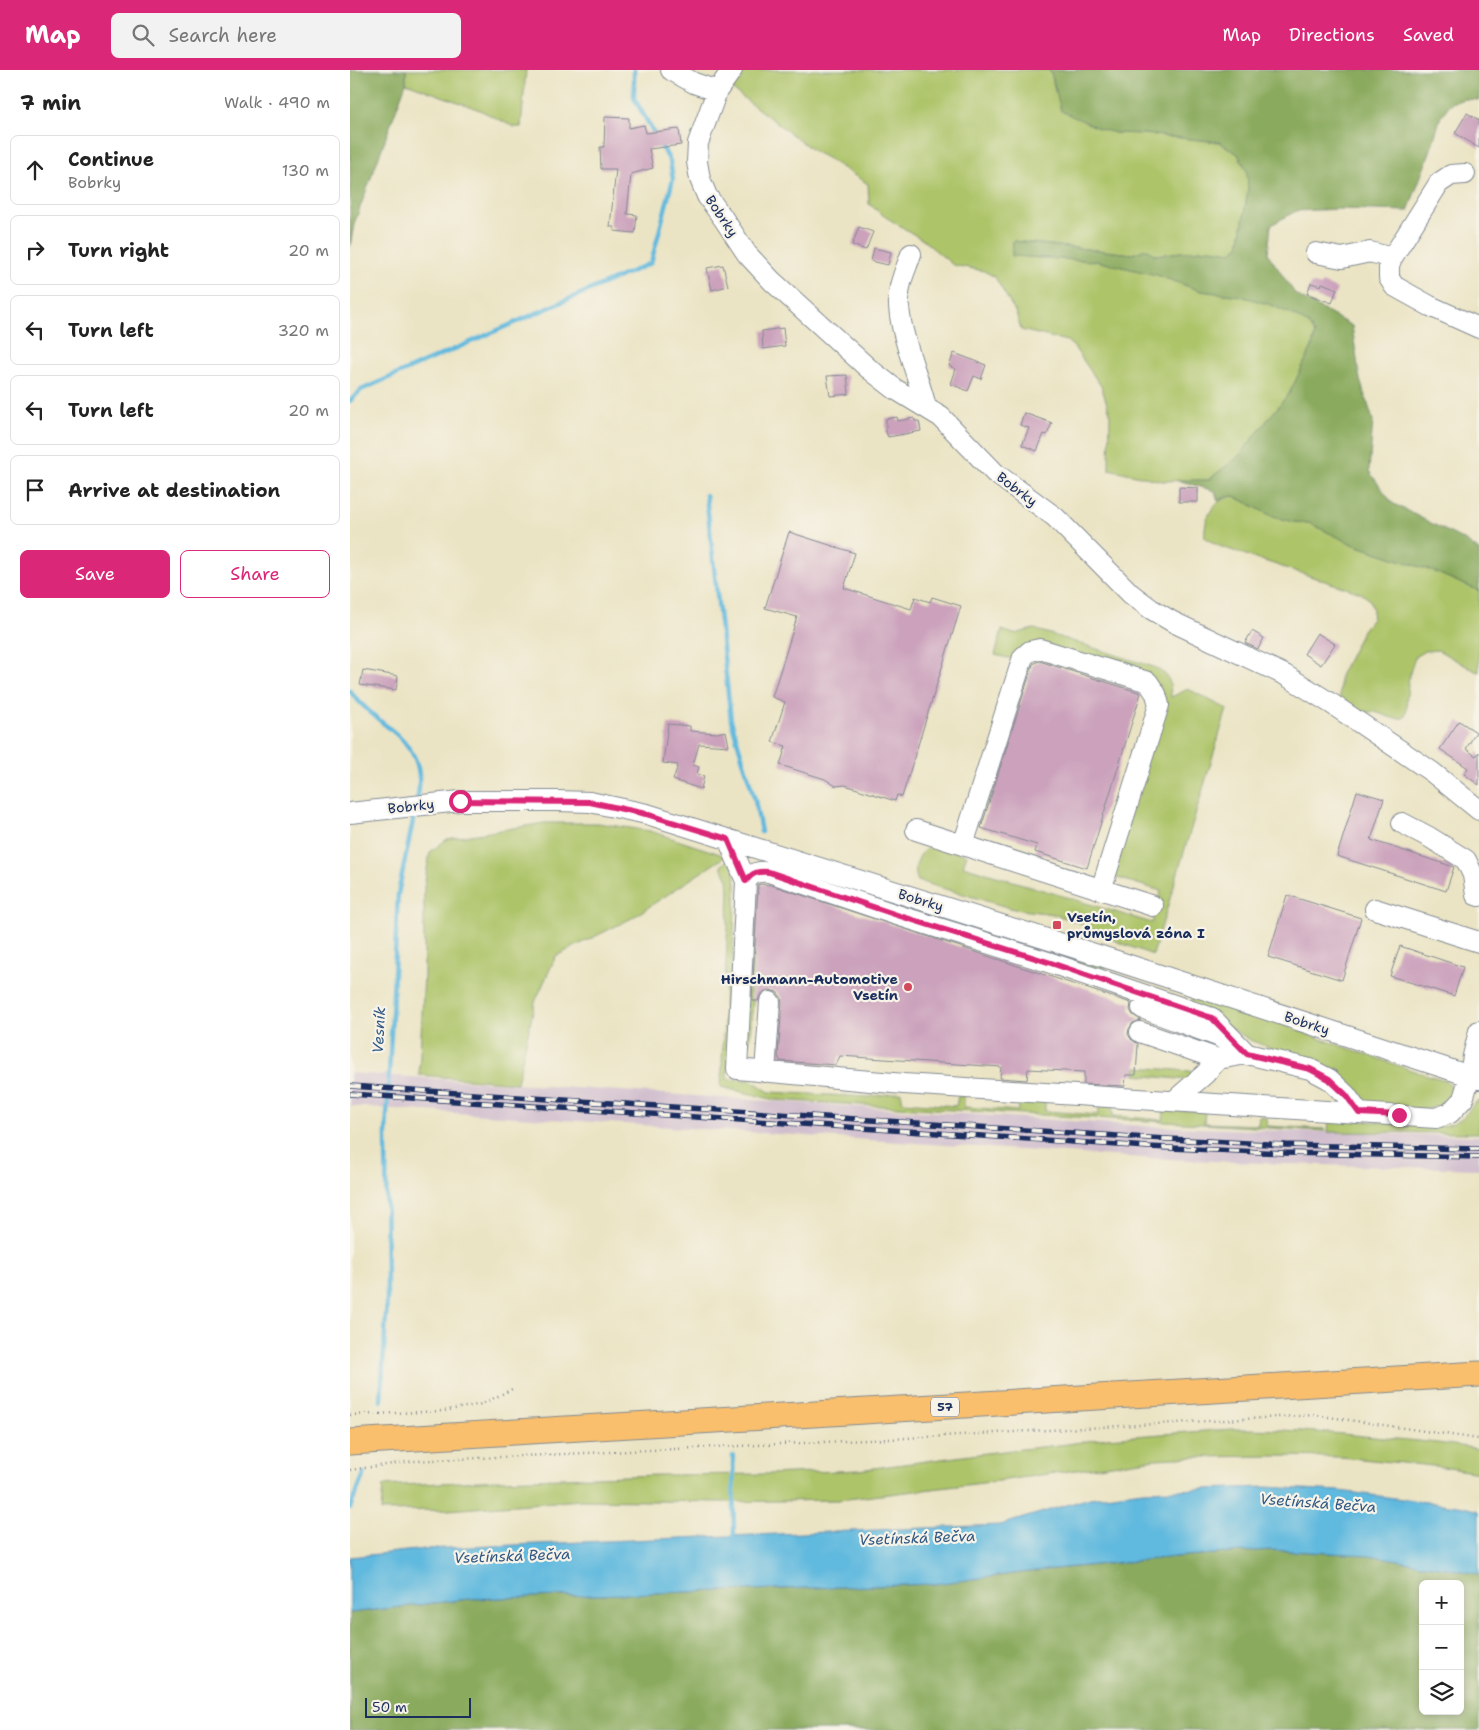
<!DOCTYPE html>
<meta charset="utf-8">
<style>
:root{--surface:#fff;--page:#f2f2f2;--text:#222;--muted:#767676;--line:#e0e0e0;--accent:#db2777}
body{margin:0;font-family:"Shantell Sans",sans-serif;background:var(--page);color:var(--text)}
.controls{position:absolute;right:15px;bottom:15px;display:grid;overflow:hidden;border-radius:8px;box-shadow:0 2px 8px #0003}
.controls button{width:45px;height:45px;display:grid;place-items:center;padding:0;border:0;border-bottom:1px solid var(--line);background:var(--surface);color:var(--text);font:25px sans-serif}
.scale{position:absolute;left:15px;bottom:12px;width:106px;box-sizing:border-box;padding-left:5px;border:2px solid #1b2f5e;border-top:0;font-size:14px;line-height:18px;white-space:nowrap;color:#1b2f5e;-webkit-text-stroke:4px #f7f3e8;paint-order:stroke}
.stop{position:absolute;width:15px;height:15px;margin:-11px;border:4px solid #db2777;border-radius:50%;background:#fff}
.stop.end{background:#db2777;border-color:#fff;box-shadow:0 1px 5px #0008}
.list{margin:0;padding:0;list-style:none}
h2{display:flex;justify-content:space-between;align-items:center;height:65px;margin:0;padding:0 20px;font-size:21px}
h2 small{font-size:16px;font-weight:400;color:var(--muted)}
.list li{display:grid;grid-template-columns:32px 1fr auto;gap:15px;align-items:center;box-sizing:border-box;height:70px;margin:0 10px 10px;padding:0 10px;border:1px solid var(--line);border-radius:8px}
.list b{display:block;font-size:19px;white-space:nowrap}
.list p{margin:0;font-size:16px;white-space:nowrap;color:var(--muted)}
.list em{font-size:16px;font-style:normal;color:var(--muted)}
.actions{display:flex;gap:10px;padding:15px 20px}
.actions a{flex:1;padding:11px 0;border:1px solid var(--accent);border-radius:8px;text-align:center;font-size:18px;color:var(--accent)}
.actions .main{background:var(--accent);color:#fff}
.icon{flex:none;width:28px;height:28px;fill:none;stroke:currentColor;stroke-width:2;stroke-linecap:round;stroke-linejoin:round}
.map{position:relative;flex:none;width:1129px;height:1660px;overflow:hidden}
header{display:flex;align-items:center;gap:30px;box-sizing:border-box;height:70px;padding:0 25px;background:var(--accent);color:#fff}
header strong{font-size:24px}
nav{display:flex;gap:28px;margin-inline-start:auto;font-size:18px}
.search{width:350px;height:45px;background:var(--page);display:flex;align-items:center;gap:12px;box-sizing:border-box;padding:0 18px;border-radius:8px;color:var(--muted);font-size:19px}
main{display:flex}
aside{flex:1;background:var(--surface)}
.map>svg:first-child{display:block}
.industrial{fill:#d0bdcd}
.green{fill:#adc469;stroke:#647a64}
.forest{fill:#8aaa5d;stroke:#526c5e;fill-rule:evenodd}
.water{fill:#61b9de;stroke:#3e749e}
.lines{fill:none;stroke-linecap:round;stroke-linejoin:round}
.stream{stroke:#61b9de;stroke-width:4.5}
.building{fill:#cba1bc}
.minor-casing{stroke:#838a91;stroke-width:22}
.major-casing{stroke:#838a91;stroke-width:27}
.path{stroke:#838a91;stroke-width:2.5;stroke-dasharray:1 4;stroke-linecap:butt}
.minor{stroke:#fff;stroke-width:20}
.major{stroke:#f9bf6d;stroke-width:25}
.rail-casing{stroke:#1b2f5e;stroke-width:5.5}
.rail{stroke:#f7f3e8;stroke-width:4;stroke-dasharray:11;stroke-linecap:butt}
.route{stroke:#db2777;stroke-width:6}
.poi-dot{fill:#d1495b;stroke:#f7f3e8;stroke-width:2}
.labels{text-anchor:middle;stroke-width:4.5;stroke-linejoin:round;paint-order:stroke}
.shield{fill:#f7f3e8;stroke:#5d6a87;stroke-width:1}
.shield-label{font-size:12px;font-weight:bold;fill:#1b2f5e}
.street-label{font-size:14px;fill:#1b2f5e;stroke:#f7f3e8}
.poi-label{font-size:14px;font-weight:bold;fill:#1b2f5e;stroke:#f7f3e8;text-anchor:start}
.water-label{font-size:15px;font-style:italic;fill:#305884;stroke:#f7f3e8}
</style>
<header>
<strong>Map</strong>
<div class="search"><svg class="icon" aria-label="search" viewBox="0 0 24 24"><circle cx="10" cy="10" r="6"/><path d="M15 15l6 6"/></svg>Search here</div>
<nav><a>Map</a><a>Directions</a><a>Saved</a></nav>
</header>
<main>
<aside>
<h2>7 min<small>Walk · 490 m</small></h2>
<ul class="list">
<li><svg class="icon" aria-label="ahead" viewBox="0 0 24 24"><path d="M12 20V5M6 11l6-6 6 6"/></svg><div><b>Continue</b><p>Bobrky</p></div><em>130 m</em></li>
<li><svg class="icon" aria-label="right" viewBox="0 0 24 24"><path d="M7 20v-9h11M14 6l5 5-5 5"/></svg><div><b>Turn right</b></div><em>20 m</em></li>
<li><svg class="icon" aria-label="left" viewBox="0 0 24 24"><path d="M17 20v-9H6M10 6l-5 5 5 5"/></svg><div><b>Turn left</b></div><em>320 m</em></li>
<li><svg class="icon" aria-label="left" viewBox="0 0 24 24"><path d="M17 20v-9H6M10 6l-5 5 5 5"/></svg><div><b>Turn left</b></div><em>20 m</em></li>
<li><svg class="icon" aria-label="arrive" viewBox="0 0 24 24"><path d="M6 21V4h12l-3 4 3 4H6"/></svg><div><b>Arrive at destination</b></div></li>
</ul>
<div class="actions"><a class="main">Save</a><a>Share</a></div>
</aside>
<div class="map">
<svg width="1129" height="1660" viewBox="0 0 1129 1660">
<rect width="100%" height="100%" fill="#f7f3e8"/>
<filter id="ink" filterUnits="userSpaceOnUse"><feTurbulence type="fractalNoise" baseFrequency=".02" numOctaves="2"/><feDisplacementMap in="SourceGraphic" scale="10" xChannelSelector="R" yChannelSelector="G"/><feConvolveMatrix kernelMatrix="1 2 1 2 8 2 1 2 1" color-interpolation-filters="sRGB"/></filter>
<filter id="wash" filterUnits="userSpaceOnUse"><feTurbulence type="fractalNoise" baseFrequency=".0096" numOctaves="4" result="noise"/><feDisplacementMap in="SourceGraphic" scale="20" xChannelSelector="R" yChannelSelector="G"/><feGaussianBlur stdDeviation="1.12" result="paint"/><feColorMatrix in="noise" values="0 0 0 0 0 0 0 0 0 0 0 0 0 0 0 0 0 1.4 0 .05"/><feComposite in="paint" operator="in"/></filter>
<g filter="url(#wash)">
<rect width="100%" height="100%" fill="#ebe4c4"/>
<path class="industrial" d="M0,1003l796,53 138,5 195,5v33l-196,-5 -140,-6 -793,-52z"/>
<path class="green" d="M56,0h120l-5,57h-7l-34,-17 -74,-27z
M390,0h308l3,2 4,20 60,41 29,1 75,8 19,12 9,17 1,19 -9,56 -7,6 -22,-3 -55,6 -9,-6 -14,5 -119,-13 -1,14 26,3 58,3 61,14 44,16 40,5 27,8 24,10 16,10 7,10 -3,13 -22,45 -52,65 -30,23 -46,1 -53,-12 1,-56 -9,-27 -27,-39 -7,-6 -46,-11 -5,-17 -21,-36 -11,-6 -31,-6 -30,-25 -39,-24 -15,-12 -1,-20 -43,-27 -10,-5 -82,-62 -5,-5z
M884,426l36,19 23,7 16,1 43,21 83,28 44,19v81l-4,-1 -37,-21 -13,1 -9,5c-6,13 -8,24 -9,39 -1,8 1,15 -3,23h-12l-17,-6h-14l-21,-13v-23l23,-46 9,-11 1,-9 -3,-10 -9,-7 -142,-47 -14,-8c-2,-20 9,-40 29,-42z
M684,559l120,38c16,9 16,12 17,30l17,-8 39,20 -74,246 -33,-12 -37,-19 -30,-10 -39,-5 -96,-28c-7,-13 2,-34 17,-35 8,0 24,7 32,9l-4,11 189,57 9,-32 -50,-15 51,-182 -123,-53 -26,18 -18,-4 7,-25 12,4z
M194,753h54l52,8 76,25 -94,62 -76,38 -21,46 -18,81 -98,-8 5,-100v-88l6,-35 17,-13z
M416,787l340,110 -17,3 -11,-9 -57,-17 -25,-3 -14,-10 -60,-17 -157,-48z
M379,789l5,9 2,17 -9,194 24,1 18,12 99,5 33,-5 2,10 53,4 2,-10h6v11l54,4 2,-11 25,1v10l53,4 2,-13 12,2 1,12 50,4 1,-10 41,1 -1,12 54,2 1,-9 7,1 1,9 58,3v2l-550,-31 -54,-13 8,-194 -1,-14 -7,-13z
M405,814h3l-8,116 3,1 -4,45 -5,-1z
M842,929l44,7 77,30 101,35 31,9 8,7 -1,9 -6,7 -17,6 -30,-1 -29,-5 -82,-49 -36,-13 -63,-37z
M787,997l53,4 3,2 -4,7 -53,-5z
M1129,1031v32l-151,-1 1,-13 114,7c8,-2 16,-4 22,-11 5,-5 7,-12 14,-14z
M882,1359c48,0 94,3 141,8 36,3 71,6 106,12v24l-36,-6 -102,-10 -66,-1 -79,1 -41,2 -164,23 -152,18 -116,2 -142,-2 -133,10 -67,1 2,-25 116,-6 160,-5 110,-1 90,-4 127,-17 82,-9 38,-6z"/>
<path class="forest" d="M0,0h56v13l-52,141 -4,23z
M698,0h431v30l-13,-1 -15,4 -10,13 -10,33 -23,62 -68,-2 -44,2 -25,14 -3,29 28,41 56,31 8,54 13,40 -4,51 23,32 74,38 13,10v40l-44,-19 -83,-28 -43,-21 -16,-1 -23,-7 -36,-19 -9,1 -7,4 -3,-10 -38,-11h31l30,-23 52,-65 22,-45 3,-13 -7,-10 -16,-10 -24,-10 -27,-8 -40,-5 -44,-16 -61,-14 -84,-5 1,-15 119,13 14,-5 9,6 55,-6 22,3 7,-6 9,-56 -1,-19 -9,-17 -19,-12 -75,-8 -29,-1 -15,-4 -39,-18 -10,-39z
M920,1480l99,5 110,19v156h-1129v-117l119,-14 465,-15 110,-14 142,-14zM1073,1514h37v127h-37z"/>
<path class="water" d="M915,1417l75,4 125,16 14,4v63l-110,-19 -99,-5 -84,6 -142,14 -110,14 -465,15 -119,14v-56l75,-8 156,-7 419,-17 90,-27 53,-7z"/>
<g class="lines">
<path class="stream" d="M284,0v28l21,37
M0,331l11,-11 290,-127 22,-84 -3,-18 -11,-19
M356,425l25,225 24,80 6,32
M0,621c30,41 81,47 67,110
M31,1331l6,-102 -1,-165 12,-240 17,-83
M383,1386l1,86
M0,1438l14,-34"/>
</g>
<g id="blocks">
<path class="building" d="M1117,43l12,7v28l-24,-15z
M255,47l24,1v10l15,-3 2,8 33,-4 2,16 -32,4 4,19 -22,6 -4,40 10,1 -2,18 -21,-2v-4h-4l6,-58h-15l-1,-22h4z
M509,157l14,5 -7,18 -14,-5z
M524,178l17,4 -3,13 -17,-4z
M373,195l5,21 -16,4 -5,-22z
M961,213l10,3 1,-3 15,6 -5,14 -25,-9z
M433,258l2,18 -22,3 -1,-18z
M604,283l32,12 -5,14 -7,-3 -6,15 -17,-7 5,-15 -7,-3z
M497,305l2,19 -19,2 -3,-20z
M674,343l28,10 -5,12 -3,-1 -7,17 -15,-6 7,-17 -9,-3z
M547,347l1,4 16,-3 1,3h4l2,10 -33,6 -2,-5v-13z
M829,417l19,1v14h-19z
M439,462l66,21 -11,35 67,21 4,-12 15,5 2,-5 29,9 -59,191 -5,-2 -2,6 -50,-16 -9,1 -11,-7 -45,-14 6,-19 -14,-4 13,-40 -13,-5 25,-80 -32,-9z
M902,561l12,7 -6,11 -13,-6z
M967,563l18,11 -14,21 -17,-11z
M689,591l102,32 -54,175 -52,-16 2,-7 -56,-17 52,-164z
M13,600l35,6 -2,14 -36,-5z
M1109,651l17,11 -10,17 10,7 3,-4v33l-15,-11 4,-6 -28,-19z
M318,654l22,2v5l27,2 9,-2 3,15 -30,-2 -6,21 6,2 -2,7 7,2 -3,13 -28,-9 5,-15 -15,-2z
M1007,721l27,8 -13,41 83,27 -8,24 -109,-35z
M409,814l12,1 360,118 -1,7 3,5 8,5 -8,3 -4,6 -1,5 3,5 7,5 -2,31h-10l-1,11 -41,-2v-12l-56,-3 -1,11 -27,-2 1,-11 -161,-11 -4,9 -56,-4 -2,-5 4,-53 -1,-6 -4,-5 -7,-2 -5,1 -5,4 -2,6h-6l6,-115z
M937,825l74,23 -19,62 -74,-23z
M1050,876l63,21 -9,29 -64,-20z"/>
</g>
</g>
<g filter="url(#ink)">
<use href="#blocks" fill-opacity="0" stroke="#838a91" stroke-width="1"/>
<g class="lines">
<defs>
<path id="minor" d="M321,0l23,13 23,8
M382,0l-15,21 -19,52 -1,19 3,17 7,17 16,22 24,36 25,27 96,87 27,21 46,28 54,56 60,44 76,77 20,15 22,13 112,53 47,29 100,68 47,38
M1115,104l-14,1 -12,8 -47,75 -3,7v13l5,8 36,20 49,22
M966,183l26,5 28,-6 22,6
M561,184c-3,10 -9,22 -11,33 -7,34 18,86 26,120
M0,743l110,-12h97l33,1 57,12 470,147 362,118
M1052,753l27,14 37,23 7,15 3,20 3,1
M566,760l237,76
M378,769l18,42 -9,188 167,15 532,34 14,-5 13,-14 7,-23 3,-20 6,-25
M613,775l60,-188 7,-6 10,-2 108,33 8,12 3,11 -58,185
M396,811c7,-9 12,-10 23,-9l128,43 151,47 164,56 35,36
M1025,839l104,33
M792,938l76,28 12,8
M790,962l78,27
M415,1002l5,-70
M824,1031l31,-27 13,-15 29,-5 63,15 19,10 17,16 13,18"/>
<path id="major" d="M0,1372l1129,-68"/>
</defs>
<use href="#minor" class="minor-casing"/>
<use href="#major" class="major-casing"/>
<path class="path" d="M0,1345l93,-4 39,-7 32,-16
M0,1400l64,-9 475,-22 426,-24 164,24"/>
<use href="#minor" class="minor"/>
<use href="#major" class="major"/>
<defs>
<path id="rail" d="M0,1016l798,52 138,7 193,4
M0,1024l798,53 137,6 194,4"/>
</defs>
<use href="#rail" class="rail-casing"/>
<use href="#rail" class="rail"/>
</g>
</g>
<g class="lines" filter="url(#ink)">
<path class="route" d="M110,731l130,1 56,12 82,25 18,42c7,-9 12,-10 23,-9l128,43 151,47 164,56 35,36 63,15 19,10 17,16 13,18 40,2"/>
</g>
<g class="poi-dot">
<rect x="702" y="850" width="10" height="10" rx="2.5"/>
<circle cx="558" cy="917" r="5"/>
</g>
<g class="labels">
<rect class="shield" x="581" y="1327.5" width="28" height="19" rx="4"/>
<g class="shield-label">
<text x="595" y="1341">57</text>
</g>
<g class="street-label">
<text transform="translate(372 146) rotate(56)" y="5">Bobrky</text>
<text transform="translate(667 419) rotate(37)" y="5">Bobrky</text>
<text transform="translate(61 736) rotate(-6)" y="5">Bobrky</text>
<text transform="translate(571 830) rotate(17)" y="5">Bobrky</text>
<text transform="translate(957 953) rotate(18)" y="5">Bobrky</text>
</g>
<g class="poi-label">
<text x="717" y="852">Vsetín,<tspan x="717" dy="16">průmyslová zóna I</tspan></text>
<text x="548" y="914" text-anchor="end">Hirschmann-Automotive<tspan x="548" dy="16">Vsetín</tspan></text>
</g>
<g class="water-label">
<text transform="translate(29 960) rotate(-87)" y="5">Vesník</text>
<text transform="translate(968 1433) rotate(4)" y="5">Vsetínská Bečva</text>
<text transform="translate(567 1468) rotate(-2)" y="5">Vsetínská Bečva</text>
<text transform="translate(162 1486) rotate(-2)" y="5">Vsetínská Bečva</text>
</g>
</g>
</svg>
<div class="controls">
<button>+</button>
<button>−</button>
<button><svg class="icon" aria-label="layers" viewBox="0 0 24 24"><path d="M12 4l9 5-9 5-9-5zM3 14l9 5 9-5"/></svg></button>
</div>
<div class="scale">50 m</div>
<div class="stop" style="left:110px;top:731px"></div>
<div class="stop end" style="left:1049px;top:1045px"></div>
</div>
</main>
